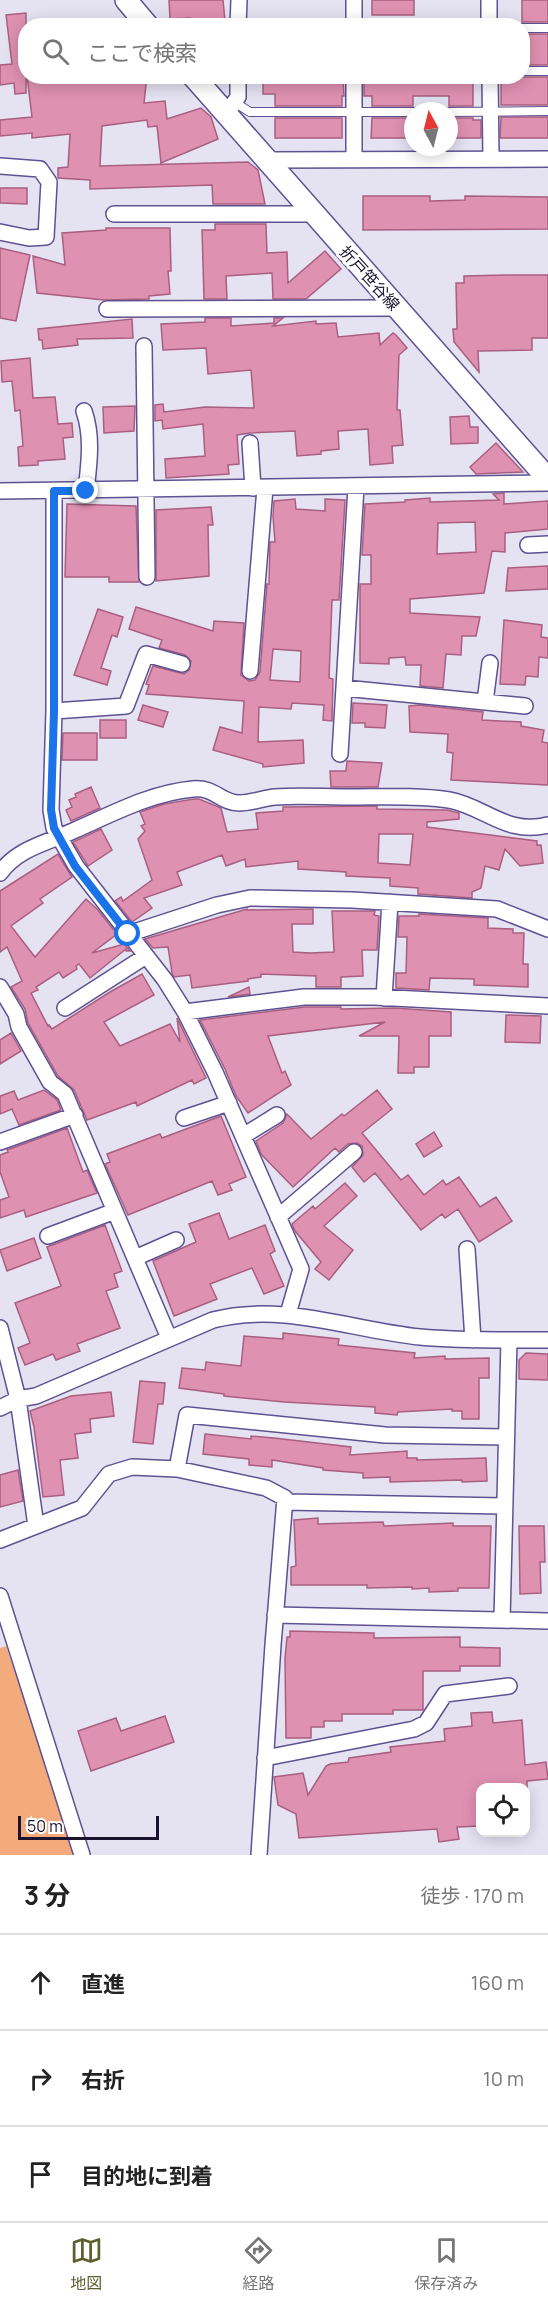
<!DOCTYPE html>
<html lang="ja">
<meta charset="utf-8">
<style>
:root{--surface:#fff;--page:#f2f2f2;--text:#222;--muted:#767676;--line:#e0e0e0;--accent:#5d602e}
body{margin:0;font-family:Manrope,"Noto Sans JP",sans-serif;background:var(--page);color:var(--text)}
.controls{position:absolute;right:18px;bottom:18px;display:grid;overflow:hidden;border-radius:12px;box-shadow:0 3px 15px #0003}
.controls button{width:54px;height:54px;display:grid;place-items:center;padding:0;border:0;border-bottom:2px solid var(--line);background:var(--surface);color:var(--text);font:30px sans-serif}
.compass{position:absolute;left:404px;top:102px;width:54px;height:54px;border-radius:50%;background:var(--surface);box-shadow:0 3px 15px #0003;rotate:353deg}
.scale{position:absolute;left:18px;bottom:15px;width:141px;box-sizing:border-box;padding-left:6px;border:3px solid #19132e;border-top:0;font-size:16px;line-height:21px;white-space:nowrap;color:#19132e;-webkit-text-stroke:4px #fff;paint-order:stroke}
.stop{position:absolute;width:18px;height:18px;margin:-14px;border:4px solid #1a73e8;border-radius:50%;background:#fff}
.stop.end{background:#1a73e8;border-color:#fff;box-shadow:0 2px 6px #0008}
.list{margin:0;padding:0;list-style:none}
h2{display:flex;justify-content:space-between;align-items:center;height:78px;margin:0;padding:0 24px;font-size:26px}
h2 small{font-size:20px;font-weight:400;color:var(--muted)}
.list li{display:grid;grid-template-columns:39px 1fr auto;gap:18px;align-items:center;box-sizing:border-box;height:96px;padding:0 24px;border-top:2px solid var(--line)}
.list b{display:block;font-size:22px;white-space:nowrap}
.list em{font-size:20px;font-style:normal;color:var(--muted)}
.icon{flex:none;width:33px;height:33px;fill:none;stroke:currentColor;stroke-width:2;stroke-linecap:round;stroke-linejoin:round}
.map{position:relative;flex:none;width:548px;height:1855px;overflow:hidden}
.search{position:absolute;background:var(--surface);box-shadow:0 3px 15px #0003;left:18px;right:18px;top:18px;height:66px;display:flex;align-items:center;gap:15px;box-sizing:border-box;padding:0 21px;border-radius:24px;color:var(--muted);font-size:22px}
.sheet{height:366px;background:var(--surface)}
nav{display:flex;justify-content:space-around;align-items:center;box-sizing:border-box;height:84px;border-top:2px solid var(--line);background:var(--surface);font-size:16px;color:var(--muted)}
nav a{display:grid;justify-items:center;gap:3px}
nav .on{color:var(--accent)}
.map>svg:first-child{display:block}
.green{fill:#f3aa7d}
.building{fill:#df91b2;stroke:#a95f80;stroke-width:1.5;fill-rule:evenodd}
.lines{fill:none;stroke-linecap:round;stroke-linejoin:round}
.lane-casing{stroke:#5f5192;stroke-width:10}
.street-casing{stroke:#5f5192;stroke-width:18}
.secondary-casing{stroke:#5f5192;stroke-width:24}
.lane{stroke:#fff;stroke-width:8}
.street{stroke:#fff;stroke-width:15}
.secondary{stroke:#fff;stroke-width:21}
.route{stroke:#1a73e8;stroke-width:8}
.labels{text-anchor:middle;stroke-width:6;stroke-linejoin:round;paint-order:stroke}
.street-label{font-size:16px;fill:#19132e;stroke:#fff}
</style>
<div class="map">
<svg width="548" height="1855" viewBox="0 0 548 1855">
<rect width="100%" height="100%" fill="#e5e3f2"/>
<path class="green" d="M6,1646l72,209h-78v-207z"/>
<path class="building" d="M169,0h54l2,21 -34,3 -1,-6 -20,1z
M372,0h42v15h-42z
M522,0h26v22h-26z
M26,13v80l-11,1 -1,-11 -14,2v-20l12,-1 -6,-49z
M522,34h26v31h-26z
M27,76h55l43,5v-5h22l-3,27 21,-2 2,18 34,-11 10,9 7,22 -57,24 -4,-37 -9,1 -1,-7 -45,6 -2,40 148,-4 10,8 7,34h-52l-1,-19 -122,4v-9l-32,-2v-10l10,-1 2,-33 -38,4v-5l-32,3v-16l32,-3z
M522,77h26v28h-47v-26z
M263,78h80l1,18h-2v10h-67v-12h-12z
M364,79h109v27h-24v-10h-36v10h-41v-10h-8z
M501,117h47v21h-48z
M275,118h67v20h-67z
M372,118h41v20h-42z
M449,118h24v2h8v18h-32z
M0,188h27v16l-27,-1z
M363,196h67v5l35,-1v-4l83,1v32l-185,1z
M215,224h51l1,29 20,-1 1,31 37,-32 16,18 -35,30h-33l-1,-26 -46,3 1,23h-23l-2,-69h13z
M106,228h64l1,43h-3l2,23 -21,2v3l-45,1 -67,-7 -4,-37 32,9 -3,-32 44,-3z
M0,248l30,7 -14,66 -16,-3z
M507,275h41v63h-16v12l-54,1 1,21 -25,-30 -1,-13h4l-1,-46h8v-7z
M205,318h26v8l43,-3v-5h9l-10,8 43,-5v3l20,-1 2,14 41,-4 1,12 13,-12 3,2 11,13 -8,7 -2,55h3l3,35 -11,1 1,17 -23,2 -2,-36 -30,2 1,18 -18,2v3l-24,2 -2,-25 -45,2 -13,2 2,29 -11,1 1,9 -63,4 -1,-19 40,-3 -2,-32 -40,5 -1,-9 -7,1v-16l8,-1 1,8 41,-5 49,1 -3,-38 -43,4 -2,-26 -43,2 -2,-26 44,-2z
M132,319l1,19 -56,1 1,6 -35,4 -1,-9h-3l-1,-11z
M30,358l3,40 22,-1 3,27 14,-1 1,14 -10,1 2,21 -27,2v4l-19,1 -1,-19 5,-1 -3,-36 -5,1 -3,-30 -10,1 -1,-21z
M135,406l-1,25 -30,2 -1,-26z
M469,416l1,11h8v16l-27,1 -1,-27z
M496,443l27,29 -47,2 -6,-7z
M504,493v11l44,-3v28l-43,4v19l-13,-1 -8,42 -74,6v14l70,4 -4,19h-14l-1,19 -15,-1 -3,34 -23,-2 1,-21h-15l-1,-8 -16,1v6l-29,-1v-79h11v-29h-9l3,-51 40,-2v-2l25,-2v4l69,-2 -6,-6zM475,522l1,30 -39,2 1,-31z
M295,499l1,10 29,2v-12l20,1 -6,100h-7l-3,78 4,1 -1,42 -9,-1 1,-15 -32,-2 -1,6 -32,-2 -1,35 45,-2 1,23 -41,4v-3l-50,-14 7,-23 22,6 2,-32 -98,-7 3,-9 -3,-1 7,-18 31,8 5,-4 2,-9 -6,-6 -26,-7 3,-8 -33,-11 7,-22 77,24 1,-10 30,2 -3,52 8,6 6,-1 5,-8 7,-88h2l1,-42h5l-2,-26 1,-15zM273,649l28,2 -1,31 -30,-2z
M67,504l69,2 3,76h-30v-5h-44z
M211,507l2,18h-5l1,51 -53,5v-71z
M548,566v23l-42,2 2,-23z
M98,609l25,8 -6,20 -5,-2 -11,33 10,3 -4,14 -33,-10z
M504,620l38,5 -1,12 7,1v20l-9,-1 -1,20 -12,-1 -1,9 -25,-1z
M353,703l34,2 -2,23 -20,-1v-4h-13z
M143,705l25,7 -5,15 -25,-7z
M419,705l64,7 -1,8 39,2v4l23,4 -2,12 6,1v42l-97,-5 2,-27 -6,-1 1,-18 -38,-2 -1,-26z
M100,720h26v18h-26z
M63,733h34v27h-35z
M347,761l35,2 -4,24h-47l-1,-16h16z
M91,787l9,21 -29,13 -5,-11 6,-3 -3,-7 7,-3 -1,-3z
M194,799h5l22,9 6,24 31,-3 -2,-16 27,-2v-4l94,-1v3l70,1 12,3v6l-32,3v5l110,14v4h4l2,18 -23,3 -15,-17 -6,21 -14,-4 -4,22 -9,4v6l-54,-4v-6l-28,-2v-8l-44,-2v-4l-48,-3v-8l-52,6 -1,-8 -19,7 -4,-11 -45,17 5,13 -38,13 8,10 -20,14 -17,-21 6,-4 2,4 29,-21 -14,-41 7,-8 -4,-5 4,-2 -5,-12 24,-8zM379,834h34l-3,31 -32,-2z
M101,829l11,21 -24,16 -15,-24z
M58,854l14,23 -32,22 3,4 -32,23 24,31 51,-58 12,11 19,24 -25,19 32,-9 6,7h-4v-2l-36,29 -11,-14 -3,2 1,3 -14,9 -4,-6 -23,15 2,3 -7,3 17,33 1,-1 3,4 58,-37 32,-18 12,21 -50,27 16,24 50,-22 10,18 -3,-24 29,60 -12,6 -2,-4 -55,26 -1,-4 -49,18 -13,-30 -16,-14 -30,-53 -3,-14 -14,-22 11,-6 -15,-34 -7,5v-61z
M247,909v1l66,-1v15h-21l1,28 17,1 24,-1 -2,-41h43l-1,4 5,1 -2,34h-15l1,26 -22,1v10h-25v-11l-55,-2v3l-13,2v2l-56,7 -2,-13 -16,2 -2,-4 -4,-26 -15,1 -8,-9z
M419,914l69,4v10l25,1v4h11l-1,31h5v23l-54,-2v-6l-44,-1 -1,12 -33,-2v-15h10l1,-36h-9l1,-21h20z
M249,987l1,7 -22,3z
M305,1007h36v2l54,-1 56,4v24h-22v31h-15v6h-16l1,-37h-40l26,-14 -117,14 14,37 3,-2 6,14 -43,28 -12,-17 -11,-27 -25,-49z
M506,1015l35,1 -1,27 -35,-1z
M11,1033l10,18 -21,13v-24z
M44,1090l13,10 4,10 -42,15 -7,-16 -12,5v-18l14,-5 4,9z
M377,1090l15,19 -30,24 39,47 7,-5 16,20 19,-15 3,5 13,-8 21,30 16,-10 16,24 -33,21 -21,-33 -13,9 -3,-4 -21,16 -46,-57 -11,9 -12,-15 11,-12 -1,-9 -5,-3 -9,1 -9,8 -4,-4 -42,39 -32,-33 -5,-13 27,-18 4,-9 24,25 31,-25 2,2z
M221,1116l25,61 -17,7 3,6 -14,5 -6,-14 -84,34 -23,-51 5,-2 -3,-8 53,-20 2,4z
M67,1128l16,44 4,-2 10,23 -71,24 -2,-7 -24,8v-18l9,-3 -9,-25v-17l8,-3 -1,-2z
M434,1132l8,14 -18,11 -8,-13z
M345,1183l12,13 -33,30 29,24 -24,30 -14,-11 6,-7 -26,-31 -3,-7 21,-18 2,3z
M219,1213l10,26 36,-14 10,26 -5,3 14,32 -20,8 -12,-26 -42,16 7,15 -43,17 -21,-55 43,-19 -7,-18z
M105,1225l17,46 -8,3 4,13 -12,4 14,37 -43,16 3,7 -24,9 -3,-6 -28,11 -7,-17 12,-5 -15,-40 46,-17 -14,-39z
M34,1238l7,20 -34,13 -7,-21z
M283,1333l56,6 -1,6 77,8 -1,5 31,-2v3l44,-1v20h-10v41h-17v-8h-10v-2l-54,3 -1,3 -22,-2v-6l-91,-5 -60,-6v-2l-45,-6 3,-20 23,2 1,-8 35,4 3,-30 39,3z
M526,1353l22,1v26l-29,-1v-19z
M140,1381l25,2 -2,21h-5l-5,40 -20,-2z
M111,1392l3,24 -24,3 1,13 -16,2 3,24 -18,2 4,35 -21,2 -9,-70 -4,-16 41,-15z
M205,1434l46,5v-3l23,2 77,9 -1,8 57,-4v7h10v2l69,-2 1,23 -25,1v-2l-72,2v-5l-27,1v-5l-40,-3v-2l-51,-8v7l-23,-2v-6l-46,-5z
M18,1470l5,31 -23,6v-32z
M318,1518v6l65,-2 1,4 69,-3v3h38l-2,62h-31v3l-29,1v-4l-17,1v-2l-45,1v-3h-76v-18l5,-1 -2,-46z
M519,1526h25l1,36h-5l1,31 -21,1z
M290,1631l84,2v5l86,-1v10l40,1v18h-40v5h-37v39h-30v4h-51v7h-18v6h-13v11h-25l-1,-80 2,-21h3z
M492,1712l1,11 29,-3 3,45 21,-3 2,17 -21,2v7h-47v38l-23,1 2,12 -20,3 -2,-13 -138,9 -3,-24 -18,-9 -4,-28 29,-4 5,22 18,-29 4,-2 18,-2 1,-4 42,-6 -1,-5 55,-6 -1,-12 28,-3 -1,-13z
M165,1716l9,26 -83,29 -13,-40 38,-13 5,13z"/>
<g class="lines">
<defs>
<path id="lane" d="M522,28h26
M522,71h26
M234,102l16,10h163
M449,112l99,-1"/>
<path id="street" d="M489,0v26
M238,26l1,-26
M354,26v-26
M490,76l1,83
M226,114l12,-17v-21
M268,160l280,-1
M354,160v-84
M0,166l40,3 9,13 -3,55 -17,1 -29,-6
M114,214h199
M107,309l289,-1
M144,346l3,231
M84,411c9,26 5,53 2,80
M250,443l3,45
M0,491l548,-8
M54,491v220l-3,99 3,18 22,38 89,114 20,32 30,60 86,197 -13,45
M528,545l20,-1
M250,671l15,-183
M344,688l181,18
M485,702l5,-39
M54,711l72,-5 20,-52 36,10
M340,754l16,-267
M0,873c18,-25 47,-30 73,-42 39,-17 77,-38 120,-42 22,-2 28,14 46,14 12,0 25,-5 36,-6 25,-2 49,0 73,0 33,0 68,-2 101,3 35,6 58,36 99,25
M128,934l89,-29 33,-7 102,2 145,9 51,20
M0,987l16,27 3,13 31,55 15,12 104,244
M384,998l6,-96
M65,1008l81,-52
M185,1012l119,-15h70l174,9
M184,1118l45,-15
M243,1136l34,-21
M0,1142l75,-27
M278,1217l76,-65
M48,1236l67,-25
M467,1249l6,91
M135,1258l41,-18
M0,1328l18,71 18,127
M0,1408l18,-9 18,-3 177,-76c70,-18 138,10 207,17 43,4 85,3 128,3
M177,1469l10,-54 198,20 121,2
M285,1502l219,4
M0,1540l82,-32 27,-34 23,-7 45,2 89,19 19,10 -12,147 -14,210
M0,1596l82,259
M275,1615l273,6
M502,1620l7,-280
M265,1758l149,-29 12,-6 19,-29 64,-8"/>
<path id="secondary" d="M126,0l22,26
M193,76l355,403"/>
</defs>
<use href="#lane" class="lane-casing"/>
<use href="#street" class="street-casing"/>
<use href="#secondary" class="secondary-casing"/>
<use href="#lane" class="lane"/>
<use href="#street" class="street"/>
<use href="#secondary" class="secondary"/>
</g>
<g class="lines">
<path class="route" d="M86,491h-32v220l-3,99 3,18 21,38 53,68"/>
</g>
<g class="labels">
<g class="street-label">
<text transform="translate(370 278) rotate(48)" y="6">折戸笹谷線</text>
</g>
</g>
</svg>
<div class="controls">
<button><svg class="icon" aria-label="locate" viewBox="0 0 24 24"><circle cx="12" cy="12" r="6"/><path d="M12 2v4M12 18v4M2 12h4M18 12h4"/></svg></button>
</div>
<svg class="compass" viewBox="-18 -18 36 36"><path d="M0-13l5 13h-10z" fill="#e53935"/><path d="M0 13l5-13h-10z" fill="#767676"/></svg>
<div class="scale">50 m</div>
<div class="stop" style="left:128px;top:934px"></div>
<div class="stop end" style="left:86px;top:491px"></div>
<div class="search"><svg class="icon" aria-label="search" viewBox="0 0 24 24"><circle cx="10" cy="10" r="6"/><path d="M15 15l6 6"/></svg>ここで検索</div>
</div>
<section class="sheet">
<h2>3 分<small>徒歩 · 170 m</small></h2>
<ul class="list">
<li><svg class="icon" aria-label="ahead" viewBox="0 0 24 24"><path d="M12 20V5M6 11l6-6 6 6"/></svg><div><b>直進</b></div><em>160 m</em></li>
<li><svg class="icon" aria-label="right" viewBox="0 0 24 24"><path d="M7 20v-9h11M14 6l5 5-5 5"/></svg><div><b>右折</b></div><em>10 m</em></li>
<li><svg class="icon" aria-label="arrive" viewBox="0 0 24 24"><path d="M6 21V4h12l-3 4 3 4H6"/></svg><div><b>目的地に到着</b></div></li>
</ul>
</section>
<nav>
<a class="on"><svg class="icon" aria-label="map" viewBox="0 0 24 24"><path d="M3 6l6-2 6 2 6-2v14l-6 2-6-2-6 2zM9 4v14M15 6v14"/></svg>地図</a>
<a><svg class="icon" aria-label="directions" viewBox="0 0 24 24"><path d="M12 3l9 9-9 9-9-9zM9 14v-3h6M13 9l2 2-2 2"/></svg>経路</a>
<a><svg class="icon" aria-label="saved" viewBox="0 0 24 24"><path d="M7 4h10v16l-5-4-5 4z"/></svg>保存済み</a>
</nav>
